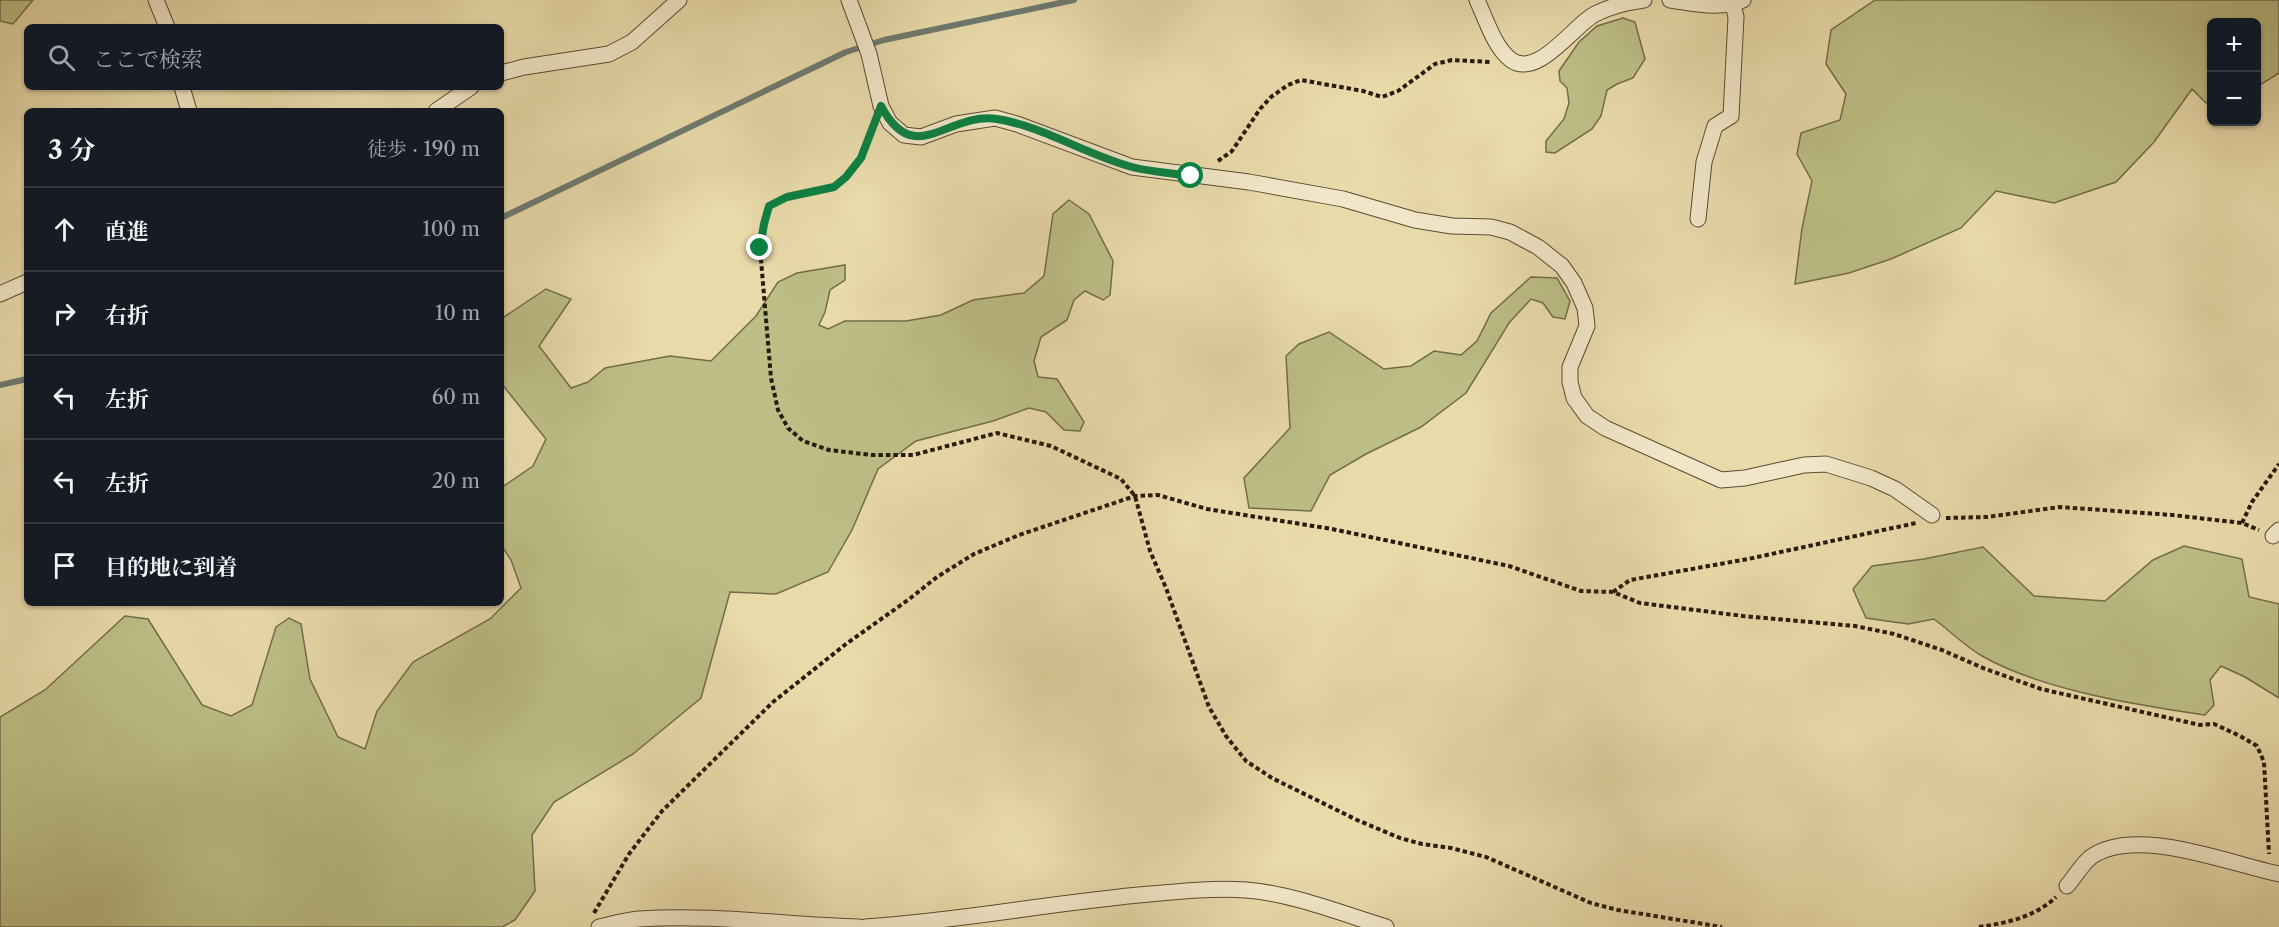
<!DOCTYPE html>
<html lang="ja">
<meta charset="utf-8">
<style>
:root{--surface:#171b24;--page:#20242c;--text:#f1f3f6;--muted:#9ea1a6;--line:#363941}
body{margin:0;font-family:"Libre Caslon Text","Noto Serif JP",serif;background:var(--page);color:var(--text)}
.controls{position:absolute;right:18px;top:18px;display:grid;overflow:hidden;border-radius:9px;box-shadow:0 2px 4px #0004}
.controls button{width:54px;height:54px;display:grid;place-items:center;padding:0;border:0;border-bottom:2px solid var(--line);background:var(--surface);color:var(--text);font:30px sans-serif}
.stop{position:absolute;width:18px;height:18px;margin:-14px;border:4px solid #0b8043;border-radius:50%;background:#fff}
.stop.end{background:#0b8043;border-color:#fff;box-shadow:0 2px 6px #0008}
.list{margin:0;padding:0;list-style:none}
h2{display:flex;justify-content:space-between;align-items:center;height:78px;margin:0;padding:0 24px;font-size:26px}
h2 small{font-size:20px;font-weight:400;color:var(--muted)}
.list li{display:grid;grid-template-columns:39px 1fr auto;gap:18px;align-items:center;box-sizing:border-box;height:84px;padding:0 24px;border-top:2px solid var(--line)}
.list b{display:block;font-size:22px;white-space:nowrap}
.list em{font-size:20px;font-style:normal;color:var(--muted)}
.icon{flex:none;width:33px;height:33px;fill:none;stroke:currentColor;stroke-width:2;stroke-linecap:round;stroke-linejoin:round}
.map{position:relative;flex:none;width:2279px;height:927px;overflow:hidden}
.search{position:absolute;background:var(--surface);box-shadow:0 2px 4px #0004;left:24px;top:24px;width:480px;height:66px;display:flex;align-items:center;gap:15px;box-sizing:border-box;padding:0 21px;border-radius:9px;color:var(--muted);font-size:22px}
.panel{position:absolute;background:var(--surface);box-shadow:0 2px 4px #0004;left:24px;top:108px;width:480px;height:498px;border-radius:9px}
.map>svg:first-child{display:block}
.green{fill:#bcbe85;stroke:#736c49;stroke-width:1.5}
.lines{fill:none;stroke-linecap:round;stroke-linejoin:round}
.stream{stroke:#6d7a6f;stroke-width:6}
.street-casing{stroke:#5a4b34;stroke-width:17}
.path{stroke:#2a1b0d;stroke-width:4;stroke-dasharray:4.5 3;stroke-linecap:butt}
.street{stroke:#f1e7c8;stroke-width:15}
.route{stroke:#0b8043;stroke-width:8}
</style>
<div class="map">
<svg width="2279" height="927" viewBox="0 0 2279 927">
<rect width="100%" height="100%" fill="#e9daaa"/>
<filter id="stains"><feTurbulence type="fractalNoise" baseFrequency=".00333" numOctaves="4"/><feColorMatrix values="0 0 0 0 .2 0 0 0 0 .09 0 0 0 0 .02 0 0 0 .5 -.17"/></filter>
<radialGradient id="worn" r=".72"><stop offset=".6" stop-color="#630" stop-opacity="0"/><stop offset="1" stop-color="#630" stop-opacity=".3"/></radialGradient>
<path class="green" d="M0,0h33l-20,24 -13,-3z
M1875,0h404v73l-22,14 -1,-65h-44l-1,80 -5,1 -14,-14 -38,53 -38,40 -62,21 -58,-12 -35,37 -70,31 -42,14 -54,11 7,-56 10,-47 -15,-27 4,-21 39,-13 6,-26 -20,-30 5,-34z
M1623,18l12,4 10,37 -12,19 -16,6 -10,6 -6,26 -9,13 -37,24 -9,-1v-11l18,-22 5,-16 -2,-15 -7,-7 -1,-10 20,-29 18,-16z
M1069,200l20,14 24,47 -3,34 -7,5 -18,-9 -11,9 -7,20 -26,17 -7,24 4,16 19,2 27,43 -4,9 -16,-1 -18,-18 -17,-4 -36,13 -77,20 -38,28 -26,61 -24,42 -52,22 -46,-2 -29,106 -68,56 -79,48 -22,33 3,56 -20,29 -13,7h-502v-210l45,-27 80,-74 23,3 54,86 29,11 21,-11 24,-78 13,-9 12,6 9,55 28,58 27,12 12,-38 36,-49 77,-43 31,-31 -10,-28 -10,-15v-57l32,-22 13,-27 -45,-56v-64l45,-30 25,10 -32,47 32,42 17,-6 17,-14 65,-12 41,5 45,-45 22,-34 19,-9 48,-8v15l-15,10 -5,22 -6,13 9,4 17,-8h61l35,-6 32,-15 51,-7 20,-17 9,-62z
M1531,277l26,1 13,23 -5,18 -12,-2 -10,-14 -12,-4 -22,24 -43,70 -45,34 -55,27 -36,21 -19,36 -62,-3 -5,-30 46,-50 -4,-72 13,-12 30,-12 55,37 27,-3 23,-15 27,4 16,-14 14,-28z
M2184,546l58,13 7,38 30,7v94l-34,-21 -24,-11 -11,14 4,25 -9,10c-69,-10 -163,-25 -223,-59 -17,-10 -32,-25 -48,-37l-26,5 -42,-6 -13,-29 19,-23 52,-7 59,-12 51,49 71,5 48,-41z"/>
<g class="lines">
<path class="stream" d="M501,218l345,-166 38,-12 190,-40
M0,385l27,-6"/>
<defs>
<path id="street" d="M156,0l11,27
M849,0l20,54 12,52 9,17 14,12 17,2 35,-13 39,-6 22,6 115,43 117,15 94,17 72,21 37,6 39,1 19,5 28,15 24,19 12,17 11,25 2,18 -17,41v15l4,16 13,18 18,12 116,52 24,-2 59,-13 22,-1 45,14 24,11 37,26
M1477,0c9,19 17,47 34,60 27,19 63,-35 84,-46 14,-7 33,-12 49,-14
M1670,0c23,3 51,10 73,0
M501,73l23,-6 85,-13 23,-12 47,-42
M182,87l7,24
M436,111l35,-24
M1698,219l6,-57 11,-36 16,-10 5,-99 -3,-13
M0,294l27,-12
M2273,536l6,-6
M2067,886c7,-8 15,-22 24,-29 44,-32 139,7 188,17
M599,927c13,-3 27,-7 40,-8 73,-5 147,6 220,8
M865,927c96,-6 190,-25 285,-33 32,-3 64,-6 96,-4 44,3 97,24 140,37"/>
</defs>
<use href="#street" class="street-casing"/>
<path class="path" d="M873,127l-12,30 -15,20 -12,10 -47,10 -18,9 -5,17 -4,25 11,130 7,32 10,18 15,13 26,9 43,5h41l84,-22 54,13 70,33 14,17 15,55 16,37 43,119 17,29 20,25 26,17 85,42 43,18 22,6 29,4 35,9 105,46 27,7 104,17
M1218,161l14,-10 28,-42 11,-12 17,-12 13,-5 62,11 19,6 16,-6 37,-27 17,-4 38,2
M1946,518l41,-1 73,-10 112,8 70,8 17,7
M2242,523l10,-21 27,-38
M1613,592l17,-12 118,-21 168,-36
M594,913l35,-59 33,-43 111,-109 73,-58 62,-44 29,-23 37,-23 45,-19 116,-39 23,-1 49,14 125,20 177,37 72,25 32,1 27,11 103,13 112,10 39,8 48,16 41,18 58,21 159,36 14,-1 26,12 17,10 7,16 5,92
M1979,927c28,-4 56,-10 77,-30"/>
<use href="#street" class="street"/>
</g>
<g class="lines">
<path class="route" d="M760,248l4,-24 5,-18 18,-9 47,-10 12,-10 15,-19 20,-52c34,64 67,5 116,13 45,7 90,36 135,48 19,5 39,6 59,9"/>
</g>
<rect width="100%" height="100%" filter="url(#stains)"/>
<rect width="100%" height="100%" fill="url(#worn)"/>
</svg>
<div class="controls">
<button>+</button>
<button>−</button>
</div>
<div class="stop" style="left:1191px;top:176px"></div>
<div class="stop end" style="left:760px;top:248px"></div>
<div class="search"><svg class="icon" aria-label="search" viewBox="0 0 24 24"><circle cx="10" cy="10" r="6"/><path d="M15 15l6 6"/></svg>ここで検索</div>
<section class="panel">
<h2>3 分<small>徒歩 · 190 m</small></h2>
<ul class="list">
<li><svg class="icon" aria-label="ahead" viewBox="0 0 24 24"><path d="M12 20V5M6 11l6-6 6 6"/></svg><div><b>直進</b></div><em>100 m</em></li>
<li><svg class="icon" aria-label="right" viewBox="0 0 24 24"><path d="M7 20v-9h11M14 6l5 5-5 5"/></svg><div><b>右折</b></div><em>10 m</em></li>
<li><svg class="icon" aria-label="left" viewBox="0 0 24 24"><path d="M17 20v-9H6M10 6l-5 5 5 5"/></svg><div><b>左折</b></div><em>60 m</em></li>
<li><svg class="icon" aria-label="left" viewBox="0 0 24 24"><path d="M17 20v-9H6M10 6l-5 5 5 5"/></svg><div><b>左折</b></div><em>20 m</em></li>
<li><svg class="icon" aria-label="arrive" viewBox="0 0 24 24"><path d="M6 21V4h12l-3 4 3 4H6"/></svg><div><b>目的地に到着</b></div></li>
</ul>
</section>
</div>
